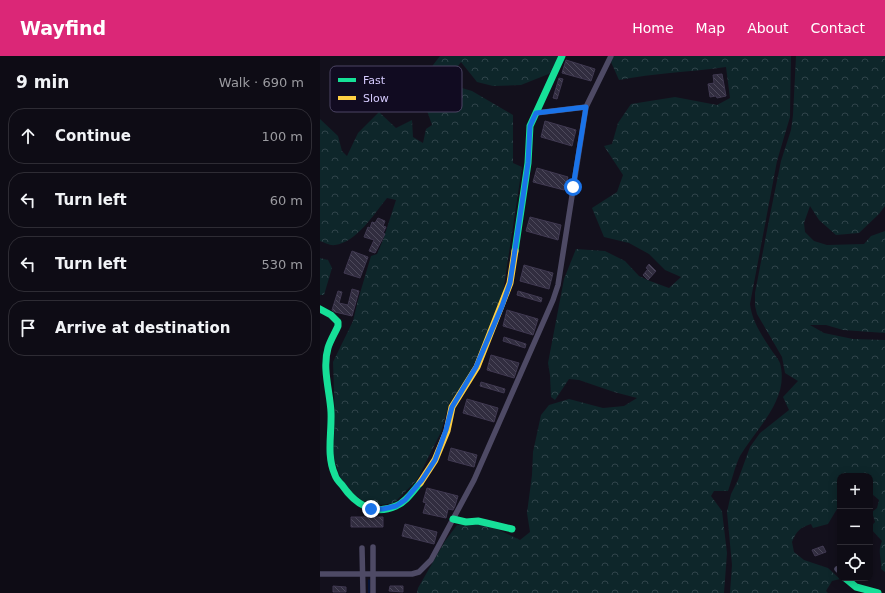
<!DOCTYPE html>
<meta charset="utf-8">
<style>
:root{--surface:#0e0c15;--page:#17151e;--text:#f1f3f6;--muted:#9b9ba0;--line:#2e2c34;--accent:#db2777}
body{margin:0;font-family:"DejaVu Sans",sans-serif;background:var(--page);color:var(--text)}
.controls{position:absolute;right:12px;bottom:12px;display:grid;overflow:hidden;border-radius:8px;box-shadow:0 2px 10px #0003}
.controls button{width:36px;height:36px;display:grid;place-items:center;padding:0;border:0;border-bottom:1px solid var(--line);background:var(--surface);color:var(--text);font:20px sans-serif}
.stop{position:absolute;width:12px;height:12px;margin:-9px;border:3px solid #1a73e8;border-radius:50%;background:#fff}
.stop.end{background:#1a73e8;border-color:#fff;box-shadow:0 1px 4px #0008}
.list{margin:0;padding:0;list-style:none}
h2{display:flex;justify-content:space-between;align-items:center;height:52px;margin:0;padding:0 16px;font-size:17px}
h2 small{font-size:13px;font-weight:400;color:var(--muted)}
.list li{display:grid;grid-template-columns:26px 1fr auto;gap:12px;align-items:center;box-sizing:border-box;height:56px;margin:0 8px 8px;padding:0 8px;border:1px solid var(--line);border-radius:16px}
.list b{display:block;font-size:15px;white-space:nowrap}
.list em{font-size:13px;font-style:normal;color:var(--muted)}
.icon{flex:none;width:22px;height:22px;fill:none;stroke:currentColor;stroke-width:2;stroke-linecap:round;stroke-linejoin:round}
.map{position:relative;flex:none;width:565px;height:537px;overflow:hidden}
header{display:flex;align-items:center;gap:24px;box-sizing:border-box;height:56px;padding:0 20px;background:var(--accent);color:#fff}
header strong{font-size:19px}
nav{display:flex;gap:22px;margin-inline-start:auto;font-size:14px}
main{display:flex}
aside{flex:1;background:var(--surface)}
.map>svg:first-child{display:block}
.forest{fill:url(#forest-crowns)}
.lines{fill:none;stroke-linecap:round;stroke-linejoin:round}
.stream{stroke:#05143e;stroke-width:1.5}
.building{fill:url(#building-back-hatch);stroke:#403951}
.street{stroke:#4e4a65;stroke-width:5.5}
.fast{stroke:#16e098;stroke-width:7}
.slow{stroke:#ffcf43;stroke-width:7}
.route{stroke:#1a73e8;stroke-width:5}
.key{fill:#110b21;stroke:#4c4564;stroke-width:1}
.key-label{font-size:11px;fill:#d6cbff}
</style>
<header>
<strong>Wayfind</strong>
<nav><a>Home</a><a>Map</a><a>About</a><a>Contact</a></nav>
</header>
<main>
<aside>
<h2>9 min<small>Walk · 690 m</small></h2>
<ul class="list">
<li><svg class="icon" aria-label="ahead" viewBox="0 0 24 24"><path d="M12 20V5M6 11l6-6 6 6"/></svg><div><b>Continue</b></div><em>100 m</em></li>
<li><svg class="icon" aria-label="left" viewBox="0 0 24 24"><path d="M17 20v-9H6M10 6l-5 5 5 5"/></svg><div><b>Turn left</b></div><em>60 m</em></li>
<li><svg class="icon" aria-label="left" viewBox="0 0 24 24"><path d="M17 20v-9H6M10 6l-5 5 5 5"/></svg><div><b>Turn left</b></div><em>530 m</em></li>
<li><svg class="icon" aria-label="arrive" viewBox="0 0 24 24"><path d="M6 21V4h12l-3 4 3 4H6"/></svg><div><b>Arrive at destination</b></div></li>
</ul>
</aside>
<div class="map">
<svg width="565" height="537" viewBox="0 0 565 537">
<defs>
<pattern id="forest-crowns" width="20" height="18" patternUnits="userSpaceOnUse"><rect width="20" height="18" fill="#0e262a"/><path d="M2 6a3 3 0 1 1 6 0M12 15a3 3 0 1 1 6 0" fill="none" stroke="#30444a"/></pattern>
<pattern id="building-back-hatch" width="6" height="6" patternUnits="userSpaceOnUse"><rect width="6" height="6" fill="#312d3f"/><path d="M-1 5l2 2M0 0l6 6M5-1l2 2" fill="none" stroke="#4e4a5c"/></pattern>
</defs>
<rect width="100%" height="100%" fill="#13101c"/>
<path class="forest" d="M120,0h119l-8,17 -30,12 -28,1 -16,-4 -16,-20 -8,11 -11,9 30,9 41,24v48l9,4 -20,132 -32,74 -21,31 -8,28 -24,48 -23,23 -15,2 -16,-4 -14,-11 -8,-11 -8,-22 2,-38 -2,-57 20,-41 5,-21 13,-44 6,-2 6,-14 13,-40 -9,-2c-13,16 -30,44 -52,47 -5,1 -11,-3 -15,-4v-122l18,17 4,15 5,5 11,-23 21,-21 17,16 16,-8 1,17 10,6 3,-14 6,-4 -8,-23 -4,-5 3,-19z
M294,0h177l-1,61 -13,44 -27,143c2,17 11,30 20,44 3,5 8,10 10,15 10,37 -24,65 -40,93 -5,10 -8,24 -12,35h-14l-3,5 11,15 5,42 -3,40h-307l1,-5 27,-47 12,-16h28l14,5 21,10 10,-8 -3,-19 5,-38 1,-23 8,-37 8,-10 20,-6 34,9 21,-2 13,-8 -23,-6 -35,-12 -10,-1 -14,21 -4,-3 -1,-22 -2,-12 16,-84 12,-30 29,2 20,10 14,15 11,5 19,7 12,-11 -16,-7 -16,-16 -20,-11 -25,-6 -12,-29 25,-16 6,-17 -19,-29 8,-2 6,-21 13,-19 44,-7 42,8 13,-7 -4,-31c-36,5 -72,6 -107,13l-8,-18z
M476,0h89v150l-6,8 -20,19 -23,2 -17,-15 -9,-14 -6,17 1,9 9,9 13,4 37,-1 7,-8 14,-5v102l-42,-3 -17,-5h-16l14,8 29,6 32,1v232l-4,-3c1,-12 -4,-16 1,-28l-12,-13 5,-6 -3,-10 5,-4 2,-8 -7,-6 -2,1v-19h-30v28l-12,20 -15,4 -2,-4c-12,4 -14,7 -19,18l2,10 10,8 24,8 12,11 -8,2 -6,10 2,2h-98l2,-28 -5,-53 4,-18 7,-14 12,-33 10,-14 29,-23 -6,-13 15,-16 -13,-8 -3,-16 -25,-43 -2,-8v-13l14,-73 12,-59 10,-31 2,-15z
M0,202l8,2 4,8 -8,27h-4z"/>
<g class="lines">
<path class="stream" d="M49,524v13"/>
</g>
<path class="building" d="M246,4l29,9 -4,12 -29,-8z
M402,18l4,22 -9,2 -1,-2 -6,1 -2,-13 6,-1 -1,-8z
M239,22l4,1 -6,20 -4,-1z
M225,65l31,9 -4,16 -31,-9z
M217,112l31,9 -4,13 -31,-8z
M210,161l31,8 -3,15 -32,-9z
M58,162l7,3 -2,5 3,1 -3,6 2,1 -10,19 -6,-2 5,-11 -10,-3 4,-10 2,1 2,-6 3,1z
M32,195l16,6 -8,21 -16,-5z
M329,208l7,7 -8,9 -5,-5 5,-6 -2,-1z
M204,209l29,8 -4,16 -29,-8z
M32,233l7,2 -7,25 -17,-4 -3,-2 6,-19 4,1 -3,11 9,2z
M198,235l24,7 -1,4 -24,-7z
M187,254l31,9 -5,16 -30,-9z
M184,281l22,7 -1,4 -22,-7z
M171,299l28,8 -5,15 -27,-8z
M161,326l24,7 -1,4 -24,-7z
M147,343l31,9 -4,14 -31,-9z
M131,392l26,7 -3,12 -26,-7z
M107,432l31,8 -3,10 -2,4 -5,-1 -2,9 -23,-5 3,-10 -3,-1z
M31,461h32v10h-32z
M85,468l32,8 -3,12 -32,-8z
M503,490l3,6 -11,4 -3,-6z
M13,530l13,1v5h-13z
M70,530h13v6l-14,-1z"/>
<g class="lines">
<path class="street" d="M216,57l50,-6
M53,491v46
M42,492l1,45
M517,513l3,3
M0,518h92l7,-2 12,-12 43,-80 79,-180 5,-15 28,-178 25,-51"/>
<path class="fast" d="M195,195l13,-88 2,-37 32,-70
M0,253l11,6 7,7v4c-3,7 -8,15 -10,22 -6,20 2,44 3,64 1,21 -5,43 4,63 1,4 4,7 7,10 13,19 31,31 54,21 10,-4 17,-15 24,-23
M133,463l13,3 12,-1 34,8
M525,522l11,9 22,6"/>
<path class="slow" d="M100,427l15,-23 12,-29 5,-24 25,-40 33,-84 5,-32"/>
</g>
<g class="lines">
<path class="route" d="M51,453h12l13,-3 9,-6 17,-20 13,-20 11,-30 6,-23 24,-40 26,-61 8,-23 18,-120 2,-37 6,-13 50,-6 -13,80"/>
</g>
<rect x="10" y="10" width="132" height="46" rx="6" class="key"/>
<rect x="18" y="22" width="18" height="4" fill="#16e098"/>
<rect x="18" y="40" width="18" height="4" fill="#ffcf43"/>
<g class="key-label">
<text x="43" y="28">Fast</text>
<text x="43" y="46">Slow</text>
</g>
</svg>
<div class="controls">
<button>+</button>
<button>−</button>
<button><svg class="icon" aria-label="locate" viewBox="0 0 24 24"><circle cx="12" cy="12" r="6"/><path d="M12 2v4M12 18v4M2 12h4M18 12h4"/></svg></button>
</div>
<div class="stop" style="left:253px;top:131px"></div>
<div class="stop end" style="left:51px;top:453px"></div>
</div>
</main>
